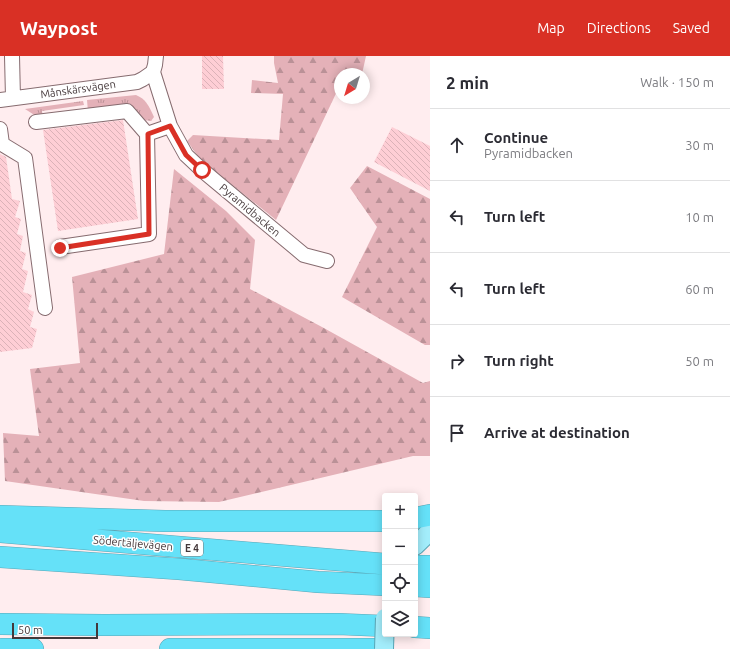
<!DOCTYPE html>
<meta charset="utf-8">
<style>
:root{--surface:#fff;--page:#f7f7f7;--text:#2b2b33;--muted:#7c7c81;--line:#e1e1e2;--accent:#d93025}
body{margin:0;font-family:Ubuntu,sans-serif;background:var(--page);color:var(--text)}
.controls{position:absolute;right:12px;bottom:12px;display:grid;overflow:hidden;border-radius:4px;box-shadow:0 2px 10px #0003}
.controls button{width:36px;height:36px;display:grid;place-items:center;padding:0;border:0;border-bottom:1px solid var(--line);background:var(--surface);color:var(--text);font:20px sans-serif}
.compass{position:absolute;left:334px;top:12px;width:36px;height:36px;border-radius:50%;background:var(--surface);box-shadow:0 2px 10px #0003;rotate:218deg}
.scale{position:absolute;left:12px;bottom:10px;width:86px;box-sizing:border-box;padding-left:4px;border:2px solid #44383a;border-top:0;font-size:11px;line-height:14px;white-space:nowrap;color:#44383a;-webkit-text-stroke:3px #fff;paint-order:stroke}
.stop{position:absolute;width:12px;height:12px;margin:-9px;border:3px solid #d93025;border-radius:50%;background:#fff}
.stop.end{background:#d93025;border-color:#fff;box-shadow:0 1px 4px #0008}
.list{margin:0;padding:0;list-style:none}
h2{display:flex;justify-content:space-between;align-items:center;height:52px;margin:0;padding:0 16px;font-size:17px}
h2 small{font-size:13px;font-weight:400;color:var(--muted)}
.list li{display:grid;grid-template-columns:26px 1fr auto;gap:12px;align-items:center;box-sizing:border-box;height:72px;padding:0 16px;border-top:1px solid var(--line)}
.list b{display:block;font-size:15px;white-space:nowrap}
.list p{margin:0;font-size:13px;white-space:nowrap;color:var(--muted)}
.list em{font-size:13px;font-style:normal;color:var(--muted)}
.icon{flex:none;width:22px;height:22px;fill:none;stroke:currentColor;stroke-width:2;stroke-linecap:round;stroke-linejoin:round}
.map{position:relative;flex:none;width:430px;height:593px;overflow:hidden}
header{display:flex;align-items:center;gap:24px;box-sizing:border-box;height:56px;padding:0 20px;background:var(--accent);color:#fff}
header strong{font-size:19px}
nav{display:flex;gap:22px;margin-inline-start:auto;font-size:14px}
main{display:flex}
aside{flex:1;background:var(--surface)}
.map>svg:first-child{display:block}
.grass{fill:url(#grass-tufts)}
.forest{fill:url(#forest-firs)}
.building{fill:url(#building-back-hatch)}
.lines{fill:none;stroke-linecap:round;stroke-linejoin:round}
.minor-casing{stroke:#866b6f;stroke-width:16}
.major-casing{stroke:#59a6b6;stroke-width:20}
.highway-casing{stroke:#59a6b6;stroke-width:22}
.minor{stroke:#fff;stroke-width:14}
.major{stroke:#a3edfb;stroke-width:18}
.highway{stroke:#65e1f8;stroke-width:21}
.major-bridge-casing{stroke:#59a6b6;stroke-width:20;stroke-linecap:butt}
.major-bridge{stroke:#a3edfb;stroke-width:18}
.route{stroke:#d93025;stroke-width:5}
.labels{text-anchor:middle;stroke-width:3;stroke-linejoin:round;paint-order:stroke}
.shield{fill:#fff;stroke:#7c7475;stroke-width:1}
.shield-label{font-size:10px;font-weight:bold;fill:#44383a}
.street-label{font-size:11px;fill:#44383a;stroke:#fff}
</style>
<header>
<strong>Waypost</strong>
<nav><a>Map</a><a>Directions</a><a>Saved</a></nav>
</header>
<main>
<div class="map">
<svg width="430" height="593" viewBox="0 0 430 593">
<defs>
<pattern id="grass-tufts" width="24" height="20" patternUnits="userSpaceOnUse"><rect width="24" height="20" fill="#e4b1b8"/><path d="M3 7l-1-3M5 7V3M7 7l1-3M15 17l-1-3M17 17v-4M19 17l1-3" fill="none" stroke="#ba9197"/></pattern>
<pattern id="forest-firs" width="22" height="20" patternUnits="userSpaceOnUse"><rect width="22" height="20" fill="#e4b1b8"/><path d="M5 1l3.5 6h-7zM16 11l3.5 6h-7z" fill="#ba9197"/></pattern>
<pattern id="building-back-hatch" width="6" height="6" patternUnits="userSpaceOnUse"><rect width="6" height="6" fill="#feced5"/><path d="M-1 5l2 2M0 0l6 6M5-1l2 2" fill="none" stroke="#dbb2b8"/></pattern>
</defs>
<rect width="100%" height="100%" fill="#ffedef"/>
<path class="grass" d="M136,39c10,4 13,11 18,22l-3,4 -63,-9 -1,-12z
M83,45l1,4 -42,6 1,8 -4,-1 -14,-9z"/>
<path class="forest" d="M274,0h92l-4,18h-22v11l-64,135 -76,-61 -13,-18 6,-6 86,5 4,-46 -32,-1 1,-13 26,3 -4,-20z
M367,110l63,33v146h-5l-83,-48 35,-70 -27,-39z
M174,113l52,42 29,29 -5,49 72,38 101,56 7,-2v75h-17l-194,46 -75,-1 -139,-20 -2,-48 36,3 -9,-67 50,-6 -8,-86 92,-23z"/>
<path class="building" d="M202,0h21l1,33h-22z
M123,64l15,99 -80,12 -15,-101z
M392,71l38,19v45l-56,-29z
M0,98l6,3 6,42 8,2 -5,16 6,2 -4,15 6,2 -3,15 6,2 -4,16 6,2 -5,21 9,3 -4,14 6,3 -4,15 7,2 -5,19 -32,4z"/>
<g class="lines">
<defs>
<path id="minor" d="M12,0l1,42
M156,0l-1,9 -2,7 17,54 16,29 16,15 102,85 23,6
M0,44l137,-18 6,-3 10,-7
M36,66l91,-11 20,23 2,100 -89,13
M0,73l2,15 23,14 20,150
M147,78l23,-8"/>
<path id="major" d="M415,490l15,-15"/>
<path id="highway" d="M0,460l165,5h220
M415,462l15,-3
M0,476l385,32
M0,501l179,12 139,13 67,3
M415,510h15
M415,530l15,1
M0,568l104,1 234,-1 47,2
M415,571l15,1
M2,593h31
M170,593h213"/>
</defs>
<use href="#minor" class="minor-casing"/>
<use href="#major" class="major-casing"/>
<use href="#highway" class="highway-casing"/>
<use href="#minor" class="minor"/>
<use href="#major" class="major"/>
<use href="#highway" class="highway"/>
<defs>
<path id="major-bridge" d="M384,593l1,-31"/>
</defs>
<use href="#major-bridge" class="major-bridge-casing"/>
<use href="#major-bridge" class="major-bridge"/>
</g>
<g class="lines">
<path class="route" d="M60,192l89,-14 -1,-100 22,-8 16,29 16,15"/>
</g>
<g class="labels">
<rect class="shield" x="181" y="484" width="22" height="16" rx="3"/>
<g class="shield-label">
<text x="192" y="496">E 4</text>
</g>
<g class="street-label">
<text transform="translate(78 33) rotate(-8)" y="4">Månskärsvägen</text>
<text transform="translate(250 154) rotate(40)" y="4">Pyramidbacken</text>
<text transform="translate(133 487) rotate(5)" y="4">Södertäljevägen</text>
</g>
</g>
</svg>
<div class="controls">
<button>+</button>
<button>−</button>
<button><svg class="icon" aria-label="locate" viewBox="0 0 24 24"><circle cx="12" cy="12" r="6"/><path d="M12 2v4M12 18v4M2 12h4M18 12h4"/></svg></button>
<button><svg class="icon" aria-label="layers" viewBox="0 0 24 24"><path d="M12 4l9 5-9 5-9-5zM3 14l9 5 9-5"/></svg></button>
</div>
<svg class="compass" viewBox="-18 -18 36 36"><path d="M0-13l5 13h-10z" fill="#e53935"/><path d="M0 13l5-13h-10z" fill="#7c7c81"/></svg>
<div class="scale">50 m</div>
<div class="stop" style="left:202px;top:114px"></div>
<div class="stop end" style="left:60px;top:192px"></div>
</div>
<aside>
<h2>2 min<small>Walk · 150 m</small></h2>
<ul class="list">
<li><svg class="icon" aria-label="ahead" viewBox="0 0 24 24"><path d="M12 20V5M6 11l6-6 6 6"/></svg><div><b>Continue</b><p>Pyramidbacken</p></div><em>30 m</em></li>
<li><svg class="icon" aria-label="left" viewBox="0 0 24 24"><path d="M17 20v-9H6M10 6l-5 5 5 5"/></svg><div><b>Turn left</b></div><em>10 m</em></li>
<li><svg class="icon" aria-label="left" viewBox="0 0 24 24"><path d="M17 20v-9H6M10 6l-5 5 5 5"/></svg><div><b>Turn left</b></div><em>60 m</em></li>
<li><svg class="icon" aria-label="right" viewBox="0 0 24 24"><path d="M7 20v-9h11M14 6l5 5-5 5"/></svg><div><b>Turn right</b></div><em>50 m</em></li>
<li><svg class="icon" aria-label="arrive" viewBox="0 0 24 24"><path d="M6 21V4h12l-3 4 3 4H6"/></svg><div><b>Arrive at destination</b></div></li>
</ul>
</aside>
</main>
